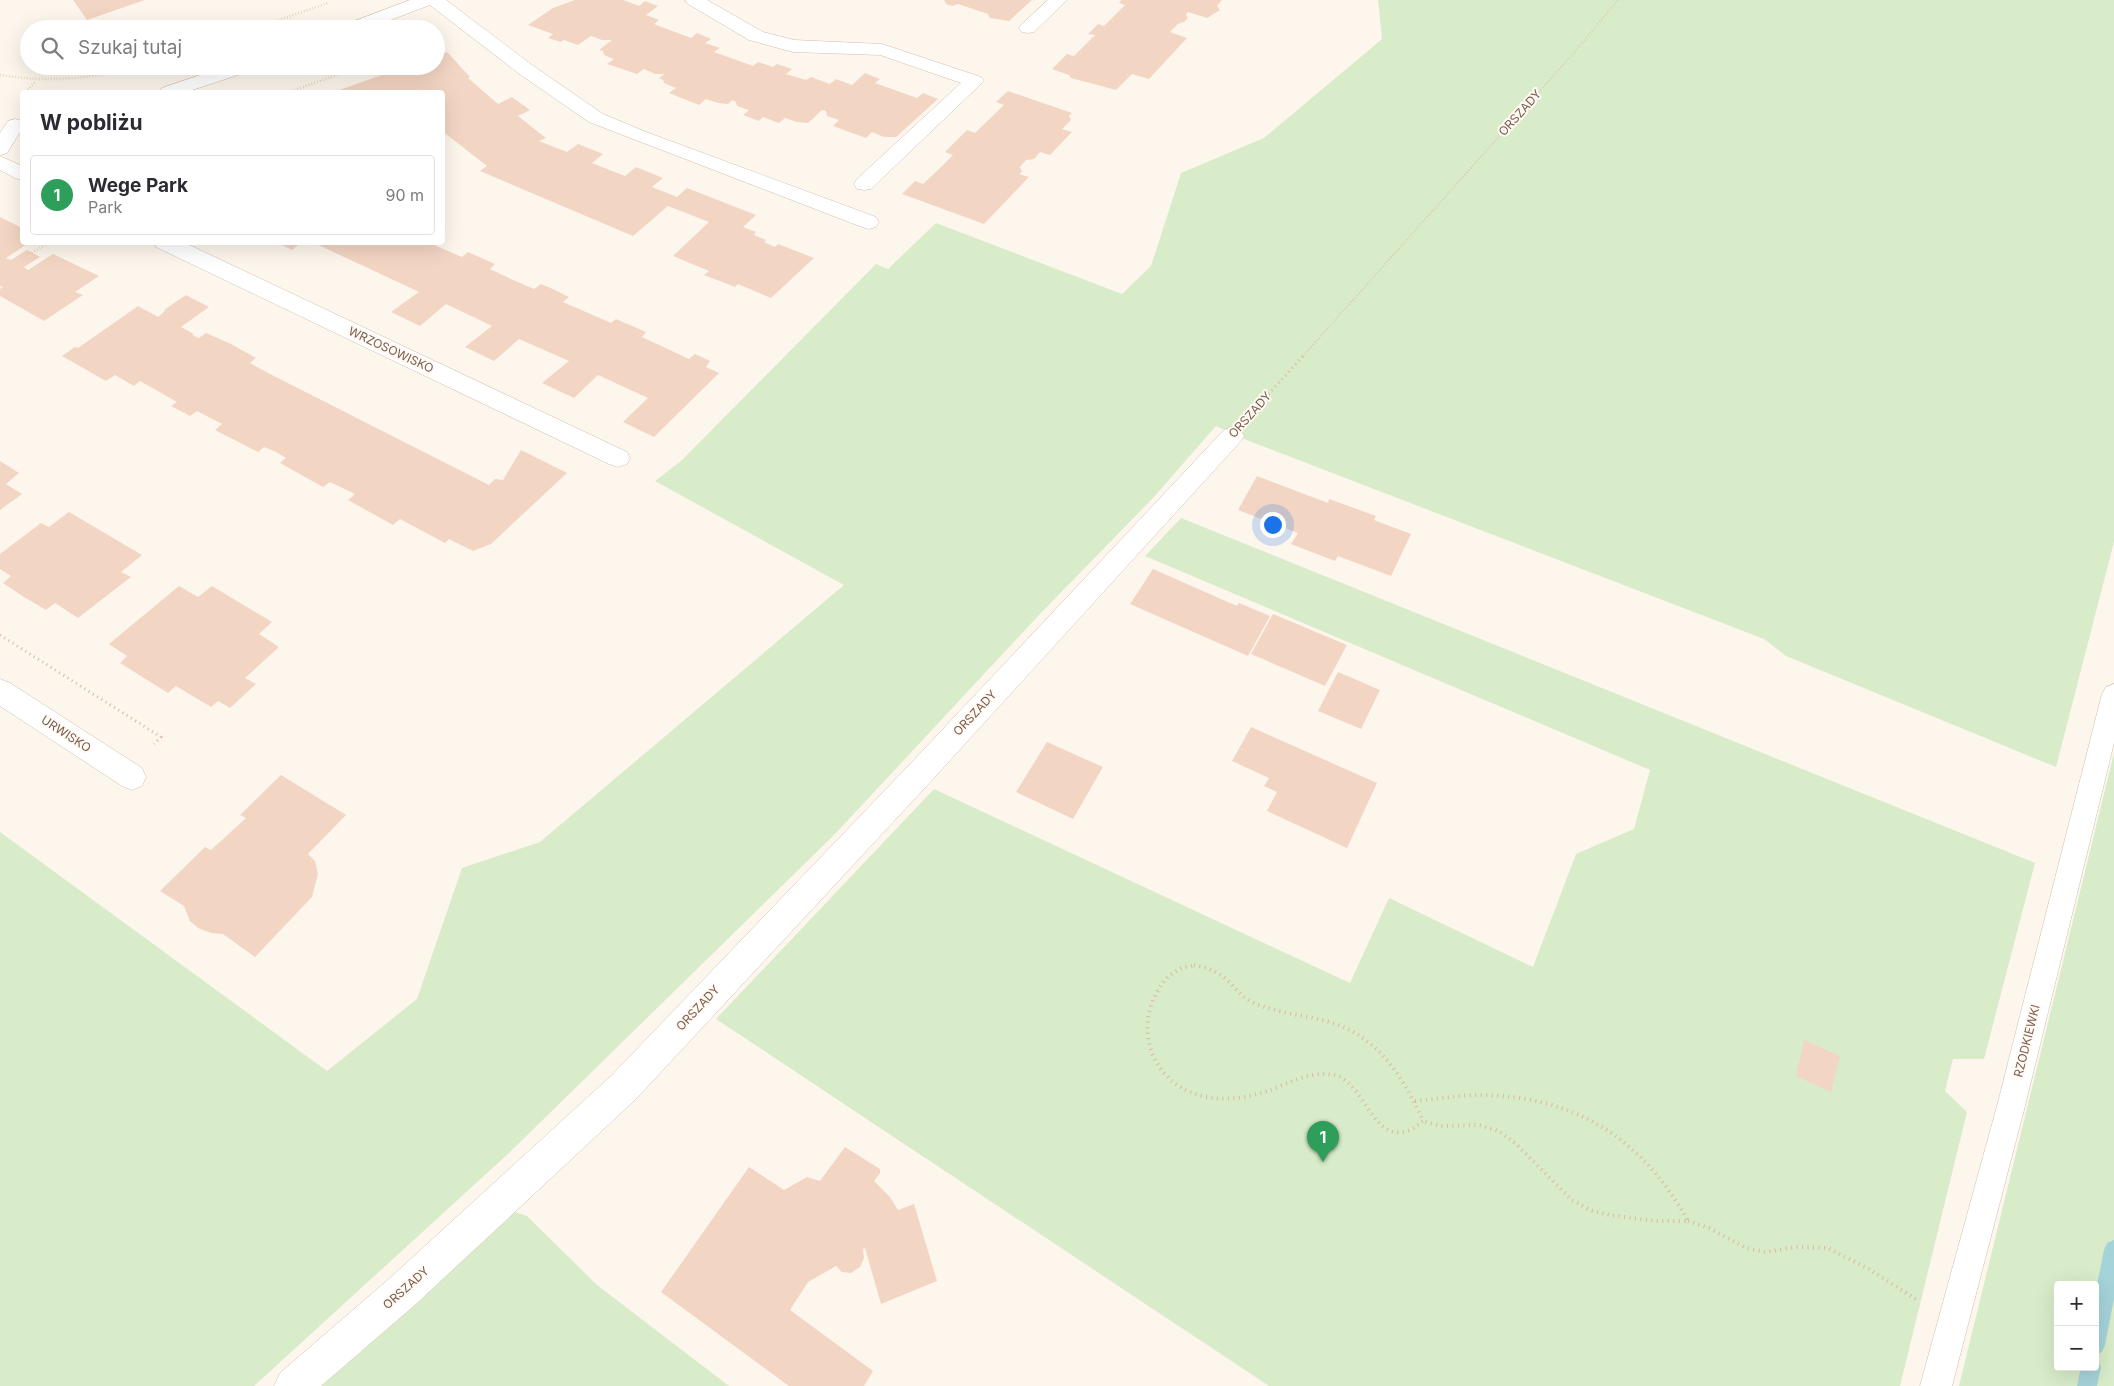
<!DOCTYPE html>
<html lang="pl">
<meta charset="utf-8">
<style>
:root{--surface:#fff;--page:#f7f7f7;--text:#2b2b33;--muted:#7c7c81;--line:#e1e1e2;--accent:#e76f51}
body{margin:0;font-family:Inter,sans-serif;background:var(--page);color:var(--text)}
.controls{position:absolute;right:15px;bottom:15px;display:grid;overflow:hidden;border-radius:5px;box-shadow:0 5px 20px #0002}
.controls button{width:45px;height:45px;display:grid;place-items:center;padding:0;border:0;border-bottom:1px solid var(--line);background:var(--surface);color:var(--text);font:25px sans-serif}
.you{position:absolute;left:1272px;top:524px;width:18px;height:18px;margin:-12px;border:4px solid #fff;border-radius:50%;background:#1a73e8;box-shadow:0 0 0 8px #1a73e833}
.badge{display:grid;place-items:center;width:32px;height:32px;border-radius:50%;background:var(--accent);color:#fff;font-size:16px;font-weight:700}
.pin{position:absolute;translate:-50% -41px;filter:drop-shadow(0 1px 2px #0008)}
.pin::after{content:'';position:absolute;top:26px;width:18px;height:15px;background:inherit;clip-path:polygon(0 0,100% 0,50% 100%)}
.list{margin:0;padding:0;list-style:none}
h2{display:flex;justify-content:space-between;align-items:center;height:65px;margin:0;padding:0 20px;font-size:21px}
h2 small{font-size:16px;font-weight:400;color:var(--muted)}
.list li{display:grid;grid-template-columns:32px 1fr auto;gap:15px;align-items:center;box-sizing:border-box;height:80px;margin:0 10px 10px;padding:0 10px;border:1px solid var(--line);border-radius:5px}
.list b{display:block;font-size:19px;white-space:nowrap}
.list p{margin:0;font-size:16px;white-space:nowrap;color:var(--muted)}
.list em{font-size:16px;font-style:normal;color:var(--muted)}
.icon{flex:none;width:28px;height:28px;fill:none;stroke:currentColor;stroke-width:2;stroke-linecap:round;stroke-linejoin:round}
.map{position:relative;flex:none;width:2114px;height:1386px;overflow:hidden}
.search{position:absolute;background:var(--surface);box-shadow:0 5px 20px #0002;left:20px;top:20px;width:425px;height:55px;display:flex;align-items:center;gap:12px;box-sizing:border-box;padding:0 18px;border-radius:28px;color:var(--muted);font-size:19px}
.panel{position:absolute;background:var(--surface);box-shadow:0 5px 20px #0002;left:20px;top:90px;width:425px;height:155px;border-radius:5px}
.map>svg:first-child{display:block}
.green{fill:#d8ecc9;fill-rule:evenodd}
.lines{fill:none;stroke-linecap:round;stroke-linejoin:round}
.stream{fill:#a5d3da;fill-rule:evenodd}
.building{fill:#f3d5c3}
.lane-casing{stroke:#d1beb0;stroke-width:1}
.street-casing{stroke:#d1beb0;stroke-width:1}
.path-far2{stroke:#d9b8a5;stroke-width:2.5;stroke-dasharray:0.5 2.5;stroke-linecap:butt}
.path-far1{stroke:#d9b8a5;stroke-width:3;stroke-dasharray:1 4;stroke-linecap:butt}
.path{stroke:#d9b8a5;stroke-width:4;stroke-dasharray:1 4.5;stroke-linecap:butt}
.lane{fill:#fff;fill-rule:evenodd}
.street{fill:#fff;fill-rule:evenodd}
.labels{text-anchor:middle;stroke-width:4;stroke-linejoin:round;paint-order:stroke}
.street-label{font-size:12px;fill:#7a5c4d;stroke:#fffaf3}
</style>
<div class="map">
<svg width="2114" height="1386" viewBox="0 0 2114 1386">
<rect width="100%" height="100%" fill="#fdf6ec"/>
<path class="green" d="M1378,0h736v542l-58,225 -270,-111 -22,-17 -515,-198 -33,-15 -63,72 -115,118 -202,217 -327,320 -255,233h-254v-554l327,239 90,-72 45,-131 78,-26 304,-257 -189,-104 26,-20 195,-197 12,5 48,-46 186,71 29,-28 30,-93 83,-35 118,-99z
M1181,518l854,345 -51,196h-31l-8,32 22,21 -67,274h-631l-553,-367 218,-230 416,194 39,-85 144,69 43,-113 58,-25 16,-59 -505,-214z
M2114,753v633h-155zM2058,1285h37v82h-37z
M515,1212l12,4 70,69 132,101h-417z"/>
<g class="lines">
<path class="stream" d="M2114,1240v59l-9,46 -3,7 -7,3v-60l9,-45 3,-7z
M2095,1359l3,1 3,7 -4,19h-20l4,-19h14z"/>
</g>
<path class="building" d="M73,0h72l-58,20z
M575,0h48l16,6 6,-5 13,5 -12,9 13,5 -5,4 37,14 6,-5 14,6 -6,4 15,5 -6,4 39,14 5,-4 15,5 4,-3 15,5 -6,5 20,6 5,-3 19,7 6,-5 16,6 13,-12 15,6 -5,4 42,15 6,-5 15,6 -42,38h-12l-12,-5 -6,6 -17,-6 -16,-6 6,-6 -12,-4 -1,-5 -4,-1 -14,13 -11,-1 -12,-4 -6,5 -16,-6 -4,4 -16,-6 6,-5 -12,-4 -1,-4 -4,-2 -4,4 -10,-1 -12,-4 -7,6 -30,-12 7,-5 -12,-5 -1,-3 -4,-2 6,-4h-10l-11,-5 -7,5 -30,-10 7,-5 -10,-4 -1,-4 -4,-1 13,-10h-10l-11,-4 -13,9 -14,-5 -3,2 -13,-4 5,-4 -25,-9 25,-17z
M944,0h88l-23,21 -19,-3 -2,-4 -30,-10 -6,2 -6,-2z
M1121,0h101l-5,6 3,4 -13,8 -19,-6 -2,3 2,3 -4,4 -6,2 -8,8 17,6 -38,41 -17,-5 -16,16 -45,-12 -2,-3 -17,-6 15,-15 7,2 21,-21 -7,-1 10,-10 6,2 21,-21 -6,-2z
M447,52l23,25 -2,1 30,26 14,-7 18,13 -12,6 28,22 -7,3 28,11 11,-8 25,10 -11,9 33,13 11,-9 27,11 -11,9 25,10 10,-9 69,27 -13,12 13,5 -2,3 12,5 -2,2 11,5 3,-3 36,14 -43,40 -33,-14 -3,3 -31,-12 5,-4 -36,-15 36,-34 -41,-16 -35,30 -153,-65 7,-5 -45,-35v-39h-108l73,-26h29v-10z
M1008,91l64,22 -3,3 2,4 -9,9 10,3 -22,23 -10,-3 -6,7 -8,1 -6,7 2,5 -3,2 10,3 -45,47 -82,-30 13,-13 8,3 15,-14 15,-15 -8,-3 22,-22 8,3 29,-28 -8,-3z
M0,217l22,11v14h8l-24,16 5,2 16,-10 13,7 -16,10 4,3 25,-16 46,22 -24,16 8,3 -39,26 -44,-25v-7l3,-2 -3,-1z
M276,242h26l-10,8z
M312,242h115l35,15 6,-5 27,12 -5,5 21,10 23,10 7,-5 14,6 14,7 -6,5 48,21 5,-4 30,13 -4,5 47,22 6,-5 15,7 -4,6 13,6 -65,64 -31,-15 25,-24 -50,-23 -24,23 -32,-15 27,-22 -50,-22 -25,22 -29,-14 27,-21 -46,-22 -26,22 -29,-14 28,-20z
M186,295l23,12 -28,20 13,7 -2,1 7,3 7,-5 25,11 25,14 -6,5 20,11 219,111 6,-6 8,1 18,-30 46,23 -76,71 -18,7 -24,-12 -4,4 -45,-24 -7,6 -45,-25 7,-6 -25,-12 -7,5 -43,-24 6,-5 -10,-6 -12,-5 -6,5 -43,-22 7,-6 -25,-13 -7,5 -19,-10 6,-4 -37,-21 -6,5 -19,-11 -9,6 -44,-25 13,-9 3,1 60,-42 20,11 7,-6 -1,-1z
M0,461l19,12 -13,11 16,10 -22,16z
M1257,476l71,27 1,-4 47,17 -2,4 37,14 -20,42 -53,-20 -3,5 -44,-17 7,-11 -60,-23z
M69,512l73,43 -21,17 10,5 -53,41 -23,-15 -9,7 -22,-13 -21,-14 8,-7 -11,-7v-15l41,-31 8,4z
M1153,569l84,37 2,-3 31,13 -22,40 -118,-52z
M179,586l19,11 14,-11 60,36 -13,12 20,13 -34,31 11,6 -26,24 -12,-7 -7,6 -35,-21 -8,7 -48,-30 7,-7 -18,-12z
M1273,614l74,31 -22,41 -74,-32z
M1338,672l42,18 -19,39 -43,-18z
M1251,727l126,56 -30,65 -80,-37 10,-19 -13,-6 5,-8 -37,-17z
M1047,742l56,25 -30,52 -57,-27z
M281,775l65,40 -38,39 7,7 3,13 -6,23 -57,60 -32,-23 -12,-1 -13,-5 -8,-7 -6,-15 -24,-15 45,-44 6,3 35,-32 -6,-3z
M1804,1040l36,16 -9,36 -35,-16z
M845,1147l35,22v4l-6,8 16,16 8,13 16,-6 23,77 -56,23 -16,-56 -2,1 1,9 -4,9 -9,6 -9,-1 -6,-6 -28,16 -18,28 83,61 -9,15h-75l-128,-94 88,-125 35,23 23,-13 13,4z"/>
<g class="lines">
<defs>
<path id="lane" d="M2114,684v59l-89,363 -73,280h-32l77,-280 105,-412 4,-7z"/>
<path id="street" d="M410,0h36l86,65 71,49 43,18 230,85 3,5 -3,5 -7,2 -7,-2 -273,-105 -71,-49 -88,-68 -63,24h-26l3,-4z
M685,0h22l56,32 31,8 88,4 99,33 3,4 -113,108 -7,1 -7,-1 -3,-5 3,-5 104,-96 -81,-28 -87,-3 -44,-12 -61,-36z
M1048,0h19l-33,32 -6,1 -6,-1 -3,-4 3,-4z
M227,66h28l-2,4 -67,22h-27l3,-4z
M15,119l7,2v8l-15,24 -7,2v-22l8,-12z
M0,156l22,10v14l-7,-2 -15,-8z
M154,242h29l444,210 3,6 -3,6 -9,3 -9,-3 -453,-217z
M1232,427l8,3 4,6 -4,6 -307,337 -297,320 -220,205 -95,82h-47l6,-13 110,-95 222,-203 301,-314 311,-331z
M0,679l10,4 132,85 4,9 -4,9 -10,4 -10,-4 -122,-80z"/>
</defs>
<use href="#lane" class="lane-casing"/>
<use href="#street" class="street-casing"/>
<path class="path-far2" d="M253,29l75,-26
M0,75c51,8 91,4 140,-9
M26,92l10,-11
M289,92l73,-26
M32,253l18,-11
M1303,356l268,-300 47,-56"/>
<path class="path-far1" d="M1255,409l49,-54
M0,635l161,102 -7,7"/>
<path class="path" d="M1194,965c7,2 15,3 22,7 15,8 22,24 38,31 24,10 50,12 75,19 48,13 75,56 94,99 -5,3 -10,9 -16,10 -33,12 -43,-47 -70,-55 -23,-7 -48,7 -69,15 -25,8 -53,12 -78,1 -36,-15 -52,-56 -37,-92 5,-11 12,-23 23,-29 5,-4 12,-4 18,-6z
M1415,1101c22,-2 43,-6 65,-6 95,1 162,43 208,126h-32l-47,-6 -19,-5 -18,-10 -56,-56 -17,-13 -20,-6 -39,1 -17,-5
M1688,1221l21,7 37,20 20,4 30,-5 32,1 41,21 48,31"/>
<use href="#lane" class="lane"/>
<use href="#street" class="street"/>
</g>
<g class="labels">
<g class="street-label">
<text transform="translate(1520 113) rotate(-48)" y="4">ORSZADY</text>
<text transform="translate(391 350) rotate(25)" y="4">WRZOSOWISKO</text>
<text transform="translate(1250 415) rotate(-48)" y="4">ORSZADY</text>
<text transform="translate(975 713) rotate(-47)" y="4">ORSZADY</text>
<text transform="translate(66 734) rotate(33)" y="4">URWISKO</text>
<text transform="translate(698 1008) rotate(-47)" y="4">ORSZADY</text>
<text transform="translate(2027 1041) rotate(-76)" y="4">RZODKIEWKI</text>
<text transform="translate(406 1288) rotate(-42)" y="4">ORSZADY</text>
</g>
</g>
</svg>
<div class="controls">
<button>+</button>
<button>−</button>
</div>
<div class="you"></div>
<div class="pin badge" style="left:1323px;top:1162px;background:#2e9e5b">1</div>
<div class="search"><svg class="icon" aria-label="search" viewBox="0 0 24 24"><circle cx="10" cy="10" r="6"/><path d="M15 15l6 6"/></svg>Szukaj tutaj</div>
<section class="panel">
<h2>W pobliżu<small></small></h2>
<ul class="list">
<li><span class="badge" style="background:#2e9e5b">1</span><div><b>Wege Park</b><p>Park</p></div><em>90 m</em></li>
</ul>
</section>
</div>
